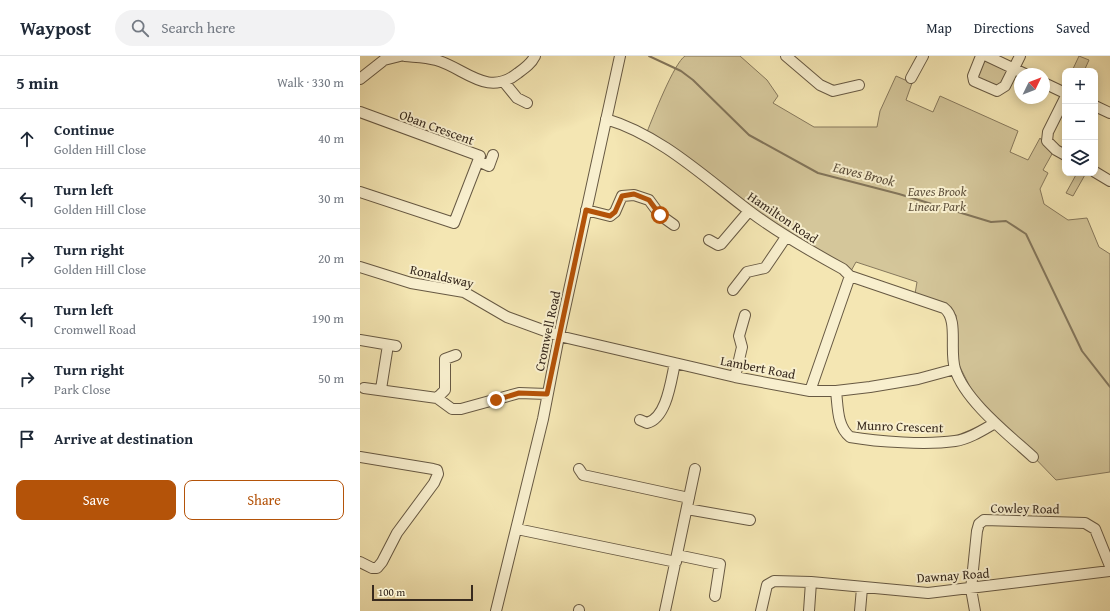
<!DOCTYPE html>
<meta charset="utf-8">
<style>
:root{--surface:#fff;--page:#f2f2f3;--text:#1f2937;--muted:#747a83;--line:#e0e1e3;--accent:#b45309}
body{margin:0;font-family:"Gentium Book Plus",serif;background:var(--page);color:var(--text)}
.controls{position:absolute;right:12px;top:12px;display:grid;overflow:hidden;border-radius:8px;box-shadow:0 2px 10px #0003}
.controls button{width:36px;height:36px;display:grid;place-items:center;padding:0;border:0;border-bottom:1px solid var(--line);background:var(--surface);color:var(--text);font:20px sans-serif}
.compass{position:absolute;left:654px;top:12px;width:36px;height:36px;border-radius:50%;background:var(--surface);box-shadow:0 2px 10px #0003;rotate:47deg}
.scale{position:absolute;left:12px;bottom:10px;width:101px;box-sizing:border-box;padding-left:4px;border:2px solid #382a1e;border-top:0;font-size:11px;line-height:14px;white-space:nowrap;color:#382a1e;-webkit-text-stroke:3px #f8efce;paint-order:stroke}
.stop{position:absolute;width:12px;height:12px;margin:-9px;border:3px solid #b45309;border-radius:50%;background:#fff}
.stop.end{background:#b45309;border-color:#fff;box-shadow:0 1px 4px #0008}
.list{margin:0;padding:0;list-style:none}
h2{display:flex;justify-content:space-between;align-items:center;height:52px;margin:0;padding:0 16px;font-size:17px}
h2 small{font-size:13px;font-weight:400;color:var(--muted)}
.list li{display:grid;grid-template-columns:26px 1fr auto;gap:12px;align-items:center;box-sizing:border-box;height:60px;padding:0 16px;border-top:1px solid var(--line)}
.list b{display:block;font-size:15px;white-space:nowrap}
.list p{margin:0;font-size:13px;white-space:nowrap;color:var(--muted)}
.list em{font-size:13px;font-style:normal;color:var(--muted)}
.actions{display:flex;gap:8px;padding:12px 16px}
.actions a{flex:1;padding:9px 0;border:1px solid var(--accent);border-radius:8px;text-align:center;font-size:14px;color:var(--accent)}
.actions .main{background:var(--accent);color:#fff}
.icon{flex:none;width:22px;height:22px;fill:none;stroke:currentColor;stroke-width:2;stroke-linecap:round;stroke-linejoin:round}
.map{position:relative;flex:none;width:750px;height:555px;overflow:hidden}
header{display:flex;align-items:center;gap:24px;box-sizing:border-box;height:56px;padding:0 20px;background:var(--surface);border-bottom:1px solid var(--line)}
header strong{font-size:19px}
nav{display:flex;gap:22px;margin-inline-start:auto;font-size:14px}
.search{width:280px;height:36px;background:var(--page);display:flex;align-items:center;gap:10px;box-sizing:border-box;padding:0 14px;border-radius:22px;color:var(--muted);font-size:15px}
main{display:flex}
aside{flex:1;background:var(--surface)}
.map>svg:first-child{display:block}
.green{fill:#d4c69a;stroke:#86785c}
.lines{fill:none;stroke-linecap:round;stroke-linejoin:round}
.stream{stroke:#827459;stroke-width:2}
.minor-casing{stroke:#675943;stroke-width:12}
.minor{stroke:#f8efce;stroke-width:10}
.route{stroke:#b45309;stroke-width:5}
.labels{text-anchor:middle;stroke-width:4;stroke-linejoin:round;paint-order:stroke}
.street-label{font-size:13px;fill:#382a1e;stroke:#f8efce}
.park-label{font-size:13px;font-style:italic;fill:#5f513d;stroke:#f8efce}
.water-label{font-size:14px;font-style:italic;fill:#5d4f3b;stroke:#f8efce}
</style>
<header>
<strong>Waypost</strong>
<div class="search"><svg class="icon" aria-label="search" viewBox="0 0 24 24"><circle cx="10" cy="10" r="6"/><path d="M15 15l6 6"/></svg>Search here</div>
<nav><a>Map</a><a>Directions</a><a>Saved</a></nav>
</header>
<main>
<aside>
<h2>5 min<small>Walk · 330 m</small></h2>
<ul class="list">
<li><svg class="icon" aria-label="ahead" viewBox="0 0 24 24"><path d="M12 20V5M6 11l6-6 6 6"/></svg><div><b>Continue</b><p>Golden Hill Close</p></div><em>40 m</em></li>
<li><svg class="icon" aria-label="left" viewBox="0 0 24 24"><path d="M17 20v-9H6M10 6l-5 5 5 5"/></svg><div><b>Turn left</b><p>Golden Hill Close</p></div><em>30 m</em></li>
<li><svg class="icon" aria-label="right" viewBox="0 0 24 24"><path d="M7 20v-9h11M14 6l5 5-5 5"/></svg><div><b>Turn right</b><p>Golden Hill Close</p></div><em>20 m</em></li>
<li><svg class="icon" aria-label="left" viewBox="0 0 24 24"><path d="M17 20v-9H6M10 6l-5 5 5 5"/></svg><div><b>Turn left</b><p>Cromwell Road</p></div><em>190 m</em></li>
<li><svg class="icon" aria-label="right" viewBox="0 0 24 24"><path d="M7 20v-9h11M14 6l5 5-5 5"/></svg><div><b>Turn right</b><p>Park Close</p></div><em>50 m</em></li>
<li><svg class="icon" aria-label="arrive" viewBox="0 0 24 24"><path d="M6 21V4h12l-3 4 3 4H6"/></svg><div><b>Arrive at destination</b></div></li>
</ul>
<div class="actions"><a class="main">Save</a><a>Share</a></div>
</aside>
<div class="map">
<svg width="750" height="555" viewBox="0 0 750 555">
<rect width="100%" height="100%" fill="#f4e6b3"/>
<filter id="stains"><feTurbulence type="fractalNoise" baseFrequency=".005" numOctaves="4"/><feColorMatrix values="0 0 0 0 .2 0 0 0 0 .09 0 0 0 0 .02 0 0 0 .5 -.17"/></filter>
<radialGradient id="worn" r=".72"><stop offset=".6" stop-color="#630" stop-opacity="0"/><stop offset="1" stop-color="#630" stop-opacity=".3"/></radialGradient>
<path class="green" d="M325,0h55l27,24 11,16 -5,7 41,24h63l3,-16 16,-35 16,7 -6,17 27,12 7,-16 78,35 -8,21 18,8 12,-22 12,16 -9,16 5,3 -8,16 4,15 24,16 19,-2 12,29 11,7v218l-54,8 -82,-85 -20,-40 2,-40 -9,-9 -32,-12 2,-12 -61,-20 -5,9 -102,-60 -102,-79c6,-15 27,-69 38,-76z
M719,0l10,4 -5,11h-12z
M624,4l25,12 -8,14 -5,1 -18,-8 -1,-5z
M717,117h9l-13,23 -7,-3z"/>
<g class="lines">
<path class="stream" d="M289,0l32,15 12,9 56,55 69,38 81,21 92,28 15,-1 20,13 56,117 28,36"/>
<defs>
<path id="minor" d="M45,0c10,1 21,1 31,4 29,8 51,38 82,13 7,-5 13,-9 17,-17
M426,0l34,29 13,6 26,-6
M621,0l-8,20 1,5 23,10 8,-5 15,-30
M627,0l38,18
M551,22l12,-22
M0,23l24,-19 16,-4
M144,26l13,16 10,5
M684,27l21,10
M705,42l-17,34 -1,9 9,9 9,5
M735,50l15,7
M0,56l120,44 -26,67 -94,-31
M246,63c54,16 97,57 142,91 30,23 62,41 95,59l7,7 94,32c15,11 5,42 11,61 10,32 54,66 78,88
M118,105l11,5 4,-11
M735,116l15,9
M226,154l24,6 5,-4 7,-16 12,-1 15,5 11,15 14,10
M349,184l9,5 3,-1 28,-33
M0,211l51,16 53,9 43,25 52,19 176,41 75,14h26l34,-4 48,-8 37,-10
M373,234l14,-18 18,-4 21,-31
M0,284l36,6
M375,321l7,-30 -3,-11 6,-21
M4,332l73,10 15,11h9l58,-16 28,1
M21,333l7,-44
M450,335l40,-115
M476,335c2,17 1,35 14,46 28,5 78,8 105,4 14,-2 28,-11 40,-18
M77,342l8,-8v-31l11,-4
M280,364l7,3c20,-5 24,-43 28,-60
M0,401l73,12 4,1 1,4 -4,9 -37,50 -15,29 -5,6h-5l-12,-6
M219,413l4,6 106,23
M327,453l63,11
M157,473l159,33
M317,499l43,9 -5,32
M219,554v1
M136,555l47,-192 16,-83 61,-280
M305,555l30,-142
M401,555l6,-26 7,-4 37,1 117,11 182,-22
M449,555l2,-29
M500,555l2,-23
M615,555l-4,-22 6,-58 2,-7 5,-4 101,3 10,6 15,37"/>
</defs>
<use href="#minor" class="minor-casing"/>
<use href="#minor" class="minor"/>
</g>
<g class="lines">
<path class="route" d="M136,344l23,-7 28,1 39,-184 24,6 5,-4 7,-16 12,-2 15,6 11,15"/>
</g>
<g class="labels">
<g class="street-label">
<text transform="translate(77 71) rotate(20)" y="5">Oban Crescent</text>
<text transform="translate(423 161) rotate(34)" y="5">Hamilton Road</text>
<text transform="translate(82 220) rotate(13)" y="5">Ronaldsway</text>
<text transform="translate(187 275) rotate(-78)" y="5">Cromwell Road</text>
<text transform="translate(398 311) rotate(11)" y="5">Lambert Road</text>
<text transform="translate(540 370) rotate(2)" y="5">Munro Crescent</text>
<text transform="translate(665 452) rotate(1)" y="5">Cowley Road</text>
<text transform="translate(593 519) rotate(-4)" y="5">Dawnay Road</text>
</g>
<g class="park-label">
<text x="577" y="140">Eaves Brook<tspan x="577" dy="15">Linear Park</tspan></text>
</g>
<g class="water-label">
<text transform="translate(504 118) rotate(14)" y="5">Eaves Brook</text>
</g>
</g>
<rect width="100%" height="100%" filter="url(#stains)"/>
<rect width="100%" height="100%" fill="url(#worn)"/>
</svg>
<div class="controls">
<button>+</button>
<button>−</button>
<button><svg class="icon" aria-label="layers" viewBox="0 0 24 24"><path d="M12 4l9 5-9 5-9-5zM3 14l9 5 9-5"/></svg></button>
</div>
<svg class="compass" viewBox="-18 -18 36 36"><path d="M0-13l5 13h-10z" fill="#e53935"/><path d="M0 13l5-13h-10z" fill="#747a83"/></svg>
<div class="scale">100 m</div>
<div class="stop" style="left:300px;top:159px"></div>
<div class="stop end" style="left:136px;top:344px"></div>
</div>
</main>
